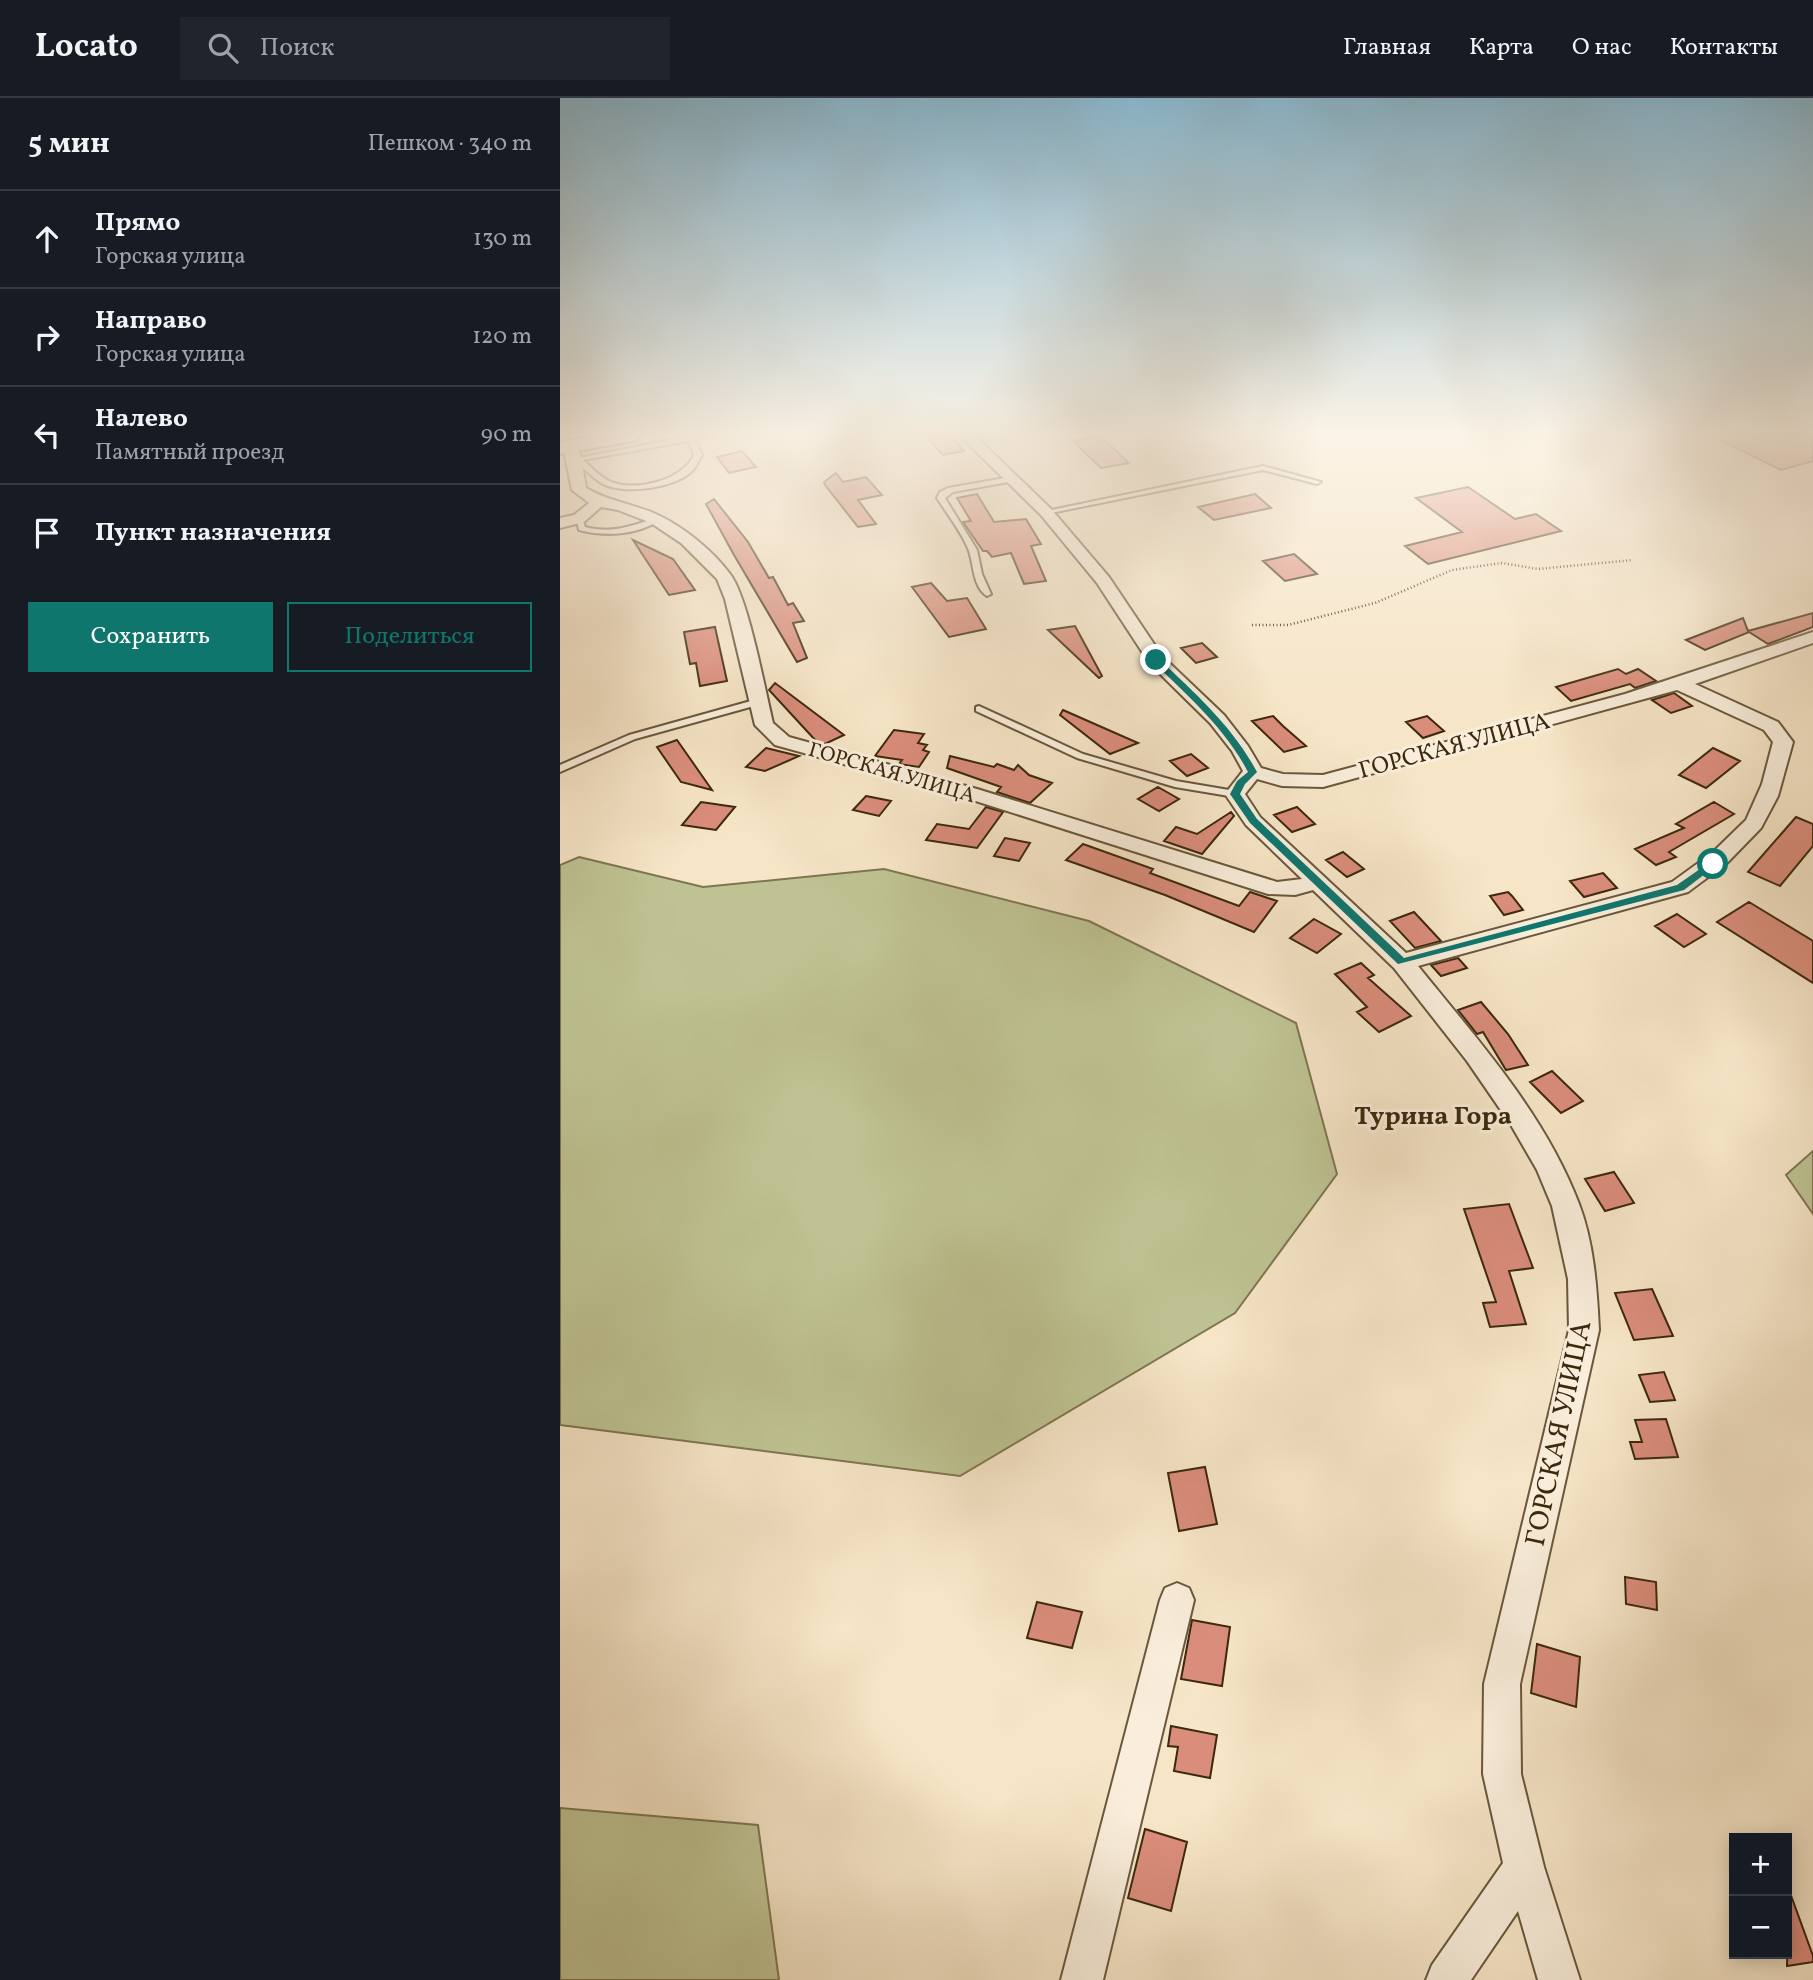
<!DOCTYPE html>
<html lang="ru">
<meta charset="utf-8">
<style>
:root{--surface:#171b24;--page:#20242c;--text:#f1f3f6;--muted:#9ea1a6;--line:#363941;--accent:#0f766e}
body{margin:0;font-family:Vollkorn,serif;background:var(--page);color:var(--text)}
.controls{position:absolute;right:21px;bottom:21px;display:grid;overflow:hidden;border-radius:0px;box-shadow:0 4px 18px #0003}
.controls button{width:63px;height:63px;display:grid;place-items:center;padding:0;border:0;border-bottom:2px solid var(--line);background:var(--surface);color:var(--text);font:35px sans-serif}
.stop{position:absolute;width:21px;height:21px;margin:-16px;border:5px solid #0f766e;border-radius:50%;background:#fff}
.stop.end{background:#0f766e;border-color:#fff;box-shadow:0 2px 7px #0008}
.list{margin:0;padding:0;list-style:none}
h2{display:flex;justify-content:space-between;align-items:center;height:91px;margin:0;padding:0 28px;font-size:30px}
h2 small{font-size:23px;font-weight:400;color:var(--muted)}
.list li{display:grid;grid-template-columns:46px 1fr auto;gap:21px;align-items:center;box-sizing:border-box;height:98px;padding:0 28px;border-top:2px solid var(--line)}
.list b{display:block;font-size:26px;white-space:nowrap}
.list p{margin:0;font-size:23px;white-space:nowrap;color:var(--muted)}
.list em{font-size:23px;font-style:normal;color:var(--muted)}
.actions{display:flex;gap:14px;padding:21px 28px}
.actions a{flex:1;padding:16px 0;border:2px solid var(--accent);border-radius:0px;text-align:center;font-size:24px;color:var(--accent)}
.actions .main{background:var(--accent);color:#fff}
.icon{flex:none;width:38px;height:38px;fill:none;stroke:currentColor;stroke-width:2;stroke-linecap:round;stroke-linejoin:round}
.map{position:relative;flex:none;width:1253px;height:1882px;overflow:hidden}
header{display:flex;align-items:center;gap:42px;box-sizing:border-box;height:98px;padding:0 35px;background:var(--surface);border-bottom:2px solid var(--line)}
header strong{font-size:33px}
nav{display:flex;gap:38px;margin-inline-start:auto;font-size:24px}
.search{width:490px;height:63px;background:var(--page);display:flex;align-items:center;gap:18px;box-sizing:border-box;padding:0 24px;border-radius:0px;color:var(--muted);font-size:26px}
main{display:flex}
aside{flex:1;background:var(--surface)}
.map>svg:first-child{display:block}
.green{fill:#bfc393;stroke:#7e7650;stroke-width:2}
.building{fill:#da8d7b;stroke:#3c280d;stroke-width:2}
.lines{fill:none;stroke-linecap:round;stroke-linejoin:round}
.lane-casing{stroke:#6a573c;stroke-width:4}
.street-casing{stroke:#6a573c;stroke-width:4}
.secondary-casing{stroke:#3c280d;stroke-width:4}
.path{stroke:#3c280d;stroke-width:2.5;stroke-dasharray:1 2.5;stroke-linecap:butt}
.lane{fill:#f9eedb;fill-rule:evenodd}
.street{fill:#f9eedb;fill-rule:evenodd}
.secondary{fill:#f9eedb;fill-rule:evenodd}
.route{fill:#0f766e}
.labels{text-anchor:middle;stroke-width:6;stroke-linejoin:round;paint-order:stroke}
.far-street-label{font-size:21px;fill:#3c280d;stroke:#f9eedb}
.street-label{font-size:24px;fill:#3c280d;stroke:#f9eedb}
.neighbourhood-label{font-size:26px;font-weight:bold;fill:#3c280d;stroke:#f9eedb}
.near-street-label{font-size:28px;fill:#3c280d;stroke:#f9eedb}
</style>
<header>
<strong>Locato</strong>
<div class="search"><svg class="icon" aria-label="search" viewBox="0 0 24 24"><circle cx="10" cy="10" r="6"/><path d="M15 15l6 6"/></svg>Поиск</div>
<nav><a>Главная</a><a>Карта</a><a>О нас</a><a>Контакты</a></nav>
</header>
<main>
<aside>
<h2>5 мин<small>Пешком · 340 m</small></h2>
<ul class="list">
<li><svg class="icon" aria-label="ahead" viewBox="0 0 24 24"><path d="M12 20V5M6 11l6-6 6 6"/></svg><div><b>Прямо</b><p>Горская улица</p></div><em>130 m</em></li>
<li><svg class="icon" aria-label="right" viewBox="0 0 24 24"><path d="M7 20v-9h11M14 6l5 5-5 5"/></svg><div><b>Направо</b><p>Горская улица</p></div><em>120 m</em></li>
<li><svg class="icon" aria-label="left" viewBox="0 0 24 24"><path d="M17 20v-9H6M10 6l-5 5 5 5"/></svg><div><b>Налево</b><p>Памятный проезд</p></div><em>90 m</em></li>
<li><svg class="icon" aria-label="arrive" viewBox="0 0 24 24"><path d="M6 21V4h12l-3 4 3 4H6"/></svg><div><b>Пункт назначения</b></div></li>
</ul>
<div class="actions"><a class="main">Сохранить</a><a>Поделиться</a></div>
</aside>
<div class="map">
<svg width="1253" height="1882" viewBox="0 0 1253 1882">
<rect width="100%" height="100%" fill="#f6e5c7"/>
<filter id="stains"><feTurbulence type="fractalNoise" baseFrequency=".00286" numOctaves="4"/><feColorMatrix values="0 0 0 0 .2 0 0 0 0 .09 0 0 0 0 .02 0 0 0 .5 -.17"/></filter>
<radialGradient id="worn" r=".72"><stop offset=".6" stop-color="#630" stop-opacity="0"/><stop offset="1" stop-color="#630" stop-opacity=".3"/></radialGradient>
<path class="green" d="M19,759l124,30 181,-18 205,52 207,102 41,151 -102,139 -275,163 -400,-51v-560z
M1253,1053v63l-27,-39z
M0,1710l198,17 21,155h-219z"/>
<path class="building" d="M365,337h24l15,16 -21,4z
M1150,337h96l7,3v23l-32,9z
M540,338l29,27 -28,5 -28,-27z
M182,353l14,16 -27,6 -12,-16z
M276,375l7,9 23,-5 16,18 -24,5 18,24 -18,3 -33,-42 -1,-3z
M908,389l47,32 21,-5 25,17 -133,33 -23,-18 57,-14 -46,-34z
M417,396l17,28 32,-3 15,25 -10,2 15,35 -22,3 -13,-31 -19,4 -5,-6h-4l-20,-29 8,-1 -14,-23z
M695,396l16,14 -57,12 -16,-13z
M154,401l34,43 21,36 4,-1 15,28 5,-2 11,18 -11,2 14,35 -10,4 -63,-107 -28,-51z
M73,442l40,19 22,31 -26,5z
M734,456l23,20 -32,7 -22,-20z
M371,485l16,18 20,-3 19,31 -37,8 -37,-50z
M1253,515v14l-45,17 -19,-12 -44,18 -19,-10 57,-22 5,13z
M515,528l27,50 -3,2 -51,-48z
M155,529l12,54 -27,5 -4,-23 -6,1 -6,-32z
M642,545l15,14 -21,6 -15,-15z
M1058,571l8,5 12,-5 18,12 -21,7 -5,-4 -59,17 -15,-14z
M215,585l69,52 -19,9 -8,-2 -48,-52z
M1114,595l18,13 -21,7 -19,-13z
M503,612l75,33 -28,11 -50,-39z
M713,618l10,10 23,20 -22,6 -32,-31z
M867,618l17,15 -21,7 -17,-16z
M334,632l30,4 -6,9 9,2 -4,5 6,2 -10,15 -20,-3 3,-4 -27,-4z
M117,642l35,50 -31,-8 -24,-35z
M206,650l33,8 -34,15 -19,-4z
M1153,650l27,13 -34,27 -27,-13z
M631,656l17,14 -21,8 -17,-15z
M390,658l44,11 3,-3 17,6 4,-5 11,10 23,8 -22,20 -33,-11 4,-5 -54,-19z
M598,689l21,12 -20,12 -21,-12z
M306,698l25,5 -12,15 -26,-6z
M141,704l34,5 -19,23 -34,-5z
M1154,704l20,12 -65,38 7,5 -20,8 -21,-16 49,-21 -8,-4z
M426,709l17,5 -26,36 -51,-8 11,-16 32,5z
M737,709l18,17 -23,8 -18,-17z
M671,714l3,4 -32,38 -38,-13 12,-14 21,7z
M1236,719l17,7v22l-33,40 -32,-14z
M445,740l25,5 -11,18 -25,-5z
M523,746l70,25 -3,4 89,33 11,-14 27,9 -23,31 -89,-37 -99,-35z
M783,754l21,17 -17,8 -21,-17z
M1043,775l14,15 -33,9 -14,-16z
M948,794l4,4 11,14 -19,5 -14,-19z
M1189,804l64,39v42l-96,-61z
M854,814l27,29 -26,7 -25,-27z
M1117,816l29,20 -22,13 -29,-21z
M754,821l27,15 -24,19 -27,-15z
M898,860l9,10 -26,8 -10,-11z
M801,865l13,12 -6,3 43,38 -32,16 -22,-20 10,-5 -32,-33z
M921,904l27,32 20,31 -22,5 -23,-38 -6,2 -19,-24z
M992,973l31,30 -22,12 -31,-31z
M1054,1074l20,31 -29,8 -20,-32z
M949,1106l24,64 -24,3 17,53 -36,3 -7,-24 13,-1 -32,-93z
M1092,1191l21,47 -39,4 -19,-47z
M1104,1274l11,28 -25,2 -11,-27z
M1106,1321l12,38 -43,2 -5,-17h12l-7,-22z
M645,1369l12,57 -38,7 -11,-58z
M1065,1479l31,5 1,28 -31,-6z
M477,1504l45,10 -10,36 -45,-10z
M632,1522l38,7 -8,59 -41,-7z
M977,1546l43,13 -4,50 -45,-14z
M611,1628l46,9 -7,43 -36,-7 4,-24 -10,-1z
M585,1731l42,13 -16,69 -43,-13z
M1229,1792l24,66v6l-26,4z"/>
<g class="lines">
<defs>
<path id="lane" d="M127,337h27l-19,5 7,15c-3,5 -5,10 -9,15 -16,18 -68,25 -90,14 -10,-6 -21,-17 -30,-25l114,-22zM129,343l5,14c-11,25 -59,38 -85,26 -9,-4 -18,-14 -26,-21z
M703,368l58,16 -4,2 -54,-14 -217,44 -4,-2z
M451,379l4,2 -1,2 -61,11 -8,6 32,52 5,24 9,20 -4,2c-14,-9 -13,-30 -18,-45 -6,-17 -22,-37 -32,-53l3,-6 8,-4z
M16,419h6l3,10c26,7 47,-1 71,-9l4,2c-23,15 -54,17 -81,10z
M198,601l5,3 -2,2 -126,35 -75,33v-7l69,-30z
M419,608l104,48 93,27 59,10 5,3 -5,3 -60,-10 -98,-29 -101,-47v-4z"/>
<path id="street" d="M399,337h15l77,74 58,68 53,79 62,59 24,31 13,22 22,6 40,1 302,-81 188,-62v11l-118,41 83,38 15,20 -15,54 -17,32 -34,35 -39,29 -270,74c59,73 127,148 161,238 15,39 18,84 20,126l-79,354 1,90 23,93 36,113h-42l-20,-69 -47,69h-45l6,-15 71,-102 -20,-89 1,-90 85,-354 -1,-51 -16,-73 -15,-36 -26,-45 -44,-64 -73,-93 -81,-78 -18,5 -27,-1 -305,-97 -188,-52 -20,-20 -30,-126 -8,-20 -36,-36 -30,-20 -33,-13 -17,-3 -17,15 -24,6v-10l14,-3 15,-12 -17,-13 -9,-44 7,-4 5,1 6,14 5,31c23,14 50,16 74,28 26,13 53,35 70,58 18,23 35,116 43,149l16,14 188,52 300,93 25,-3 -56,-54 -21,-31 18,-23 -11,-20 -22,-28 -60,-59 -53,-81 -56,-68zM1117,592l87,40 9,12 -11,42 -16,36 -34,33 -40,29 -266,71 -146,-136 -15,-23 12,-15 25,7 41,1z
M617,1485l12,5 5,12 -91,380h-42l99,-380 5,-12z"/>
<path id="secondary" d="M42,337h40l-9,6 -73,13v-12z"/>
</defs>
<use href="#lane" class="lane-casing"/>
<use href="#street" class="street-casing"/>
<use href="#secondary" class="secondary-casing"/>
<path class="path" d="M692,527h36l87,-22 77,-33 50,-7 36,6 95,-9"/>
<use href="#lane" class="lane"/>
<use href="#street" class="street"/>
<use href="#secondary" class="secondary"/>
</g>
<linearGradient id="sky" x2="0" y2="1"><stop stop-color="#8ab9d1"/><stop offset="0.56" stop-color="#fbf3e6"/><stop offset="1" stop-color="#fbf3e6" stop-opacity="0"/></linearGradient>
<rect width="1253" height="600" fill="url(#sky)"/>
<path class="route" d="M593,561h6c37,35 74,68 98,113l-12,12 -5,10 17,25 147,139 273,-73 33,-23 8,2 -34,26 -286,74 -148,-141 -20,-29 7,-13 11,-9c-23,-44 -60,-76 -95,-110z"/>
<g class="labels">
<g class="far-street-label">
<text transform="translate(332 674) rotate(16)" y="7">ГОРСКАЯ УЛИЦА</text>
</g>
<g class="street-label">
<text transform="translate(894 647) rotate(-15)" y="8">ГОРСКАЯ УЛИЦА</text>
</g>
<g class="neighbourhood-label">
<text x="873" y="1026">Турина Гора</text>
</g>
<g class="near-street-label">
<text transform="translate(997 1335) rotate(-78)" y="10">ГОРСКАЯ УЛИЦА</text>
</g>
</g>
<rect width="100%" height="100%" filter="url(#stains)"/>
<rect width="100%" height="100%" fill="url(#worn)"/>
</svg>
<div class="controls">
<button>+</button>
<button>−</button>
</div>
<div class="stop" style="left:1153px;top:766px"></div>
<div class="stop end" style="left:596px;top:562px"></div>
</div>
</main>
